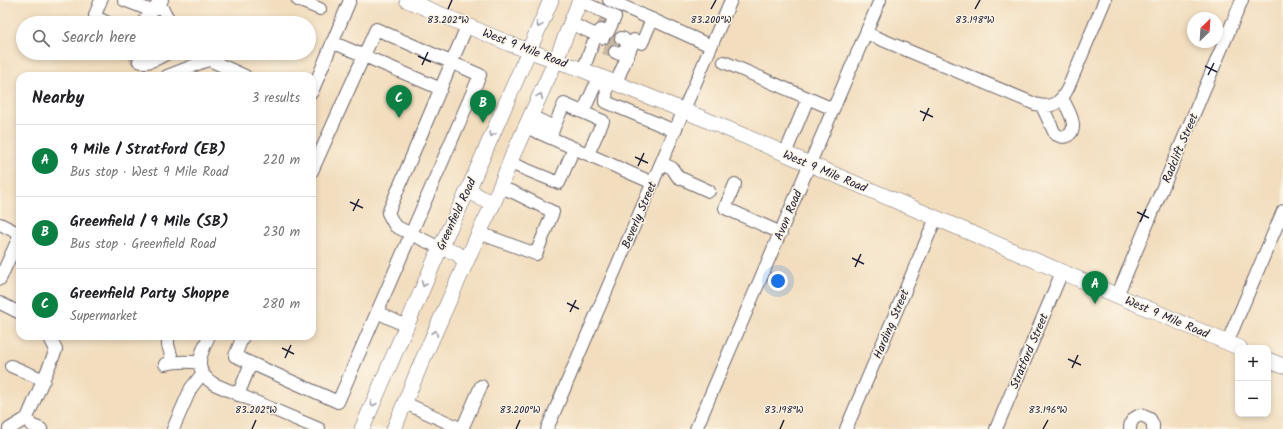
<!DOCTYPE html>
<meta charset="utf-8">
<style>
:root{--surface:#fff;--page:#f2f2f2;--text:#202124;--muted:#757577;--line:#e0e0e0;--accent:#0b8043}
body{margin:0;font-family:Kalam,sans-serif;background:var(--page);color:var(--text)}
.controls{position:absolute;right:12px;bottom:12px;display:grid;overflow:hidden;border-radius:8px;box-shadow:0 2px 6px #0003}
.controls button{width:36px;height:36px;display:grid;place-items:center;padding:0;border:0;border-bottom:1px solid var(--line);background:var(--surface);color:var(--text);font:20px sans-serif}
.compass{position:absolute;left:1187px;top:12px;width:36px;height:36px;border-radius:50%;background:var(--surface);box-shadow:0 2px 6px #0003;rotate:25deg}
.you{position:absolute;left:778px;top:281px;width:14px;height:14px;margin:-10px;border:3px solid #fff;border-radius:50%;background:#1a73e8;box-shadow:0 0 0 6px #1a73e833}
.badge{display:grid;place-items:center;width:26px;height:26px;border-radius:50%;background:var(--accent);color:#fff;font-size:13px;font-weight:700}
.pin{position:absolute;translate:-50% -33px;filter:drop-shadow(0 1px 2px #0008)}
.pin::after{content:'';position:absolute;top:21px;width:14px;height:12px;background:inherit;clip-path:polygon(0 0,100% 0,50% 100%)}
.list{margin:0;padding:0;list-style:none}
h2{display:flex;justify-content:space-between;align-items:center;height:52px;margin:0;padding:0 16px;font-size:17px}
h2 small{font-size:13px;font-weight:400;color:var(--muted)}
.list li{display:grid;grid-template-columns:26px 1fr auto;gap:12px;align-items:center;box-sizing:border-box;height:72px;padding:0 16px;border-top:1px solid var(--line)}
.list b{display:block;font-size:15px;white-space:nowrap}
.list p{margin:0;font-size:13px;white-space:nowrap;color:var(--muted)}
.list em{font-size:13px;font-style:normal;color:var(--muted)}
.icon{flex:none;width:22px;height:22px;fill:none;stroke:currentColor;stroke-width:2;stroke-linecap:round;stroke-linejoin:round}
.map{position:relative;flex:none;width:1283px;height:429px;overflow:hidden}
.search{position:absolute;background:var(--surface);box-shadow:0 2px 6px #0003;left:16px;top:16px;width:300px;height:44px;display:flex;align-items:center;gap:10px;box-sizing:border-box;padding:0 14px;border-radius:22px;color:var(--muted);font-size:15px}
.panel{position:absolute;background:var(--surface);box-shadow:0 2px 6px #0003;left:16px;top:72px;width:300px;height:268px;border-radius:12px}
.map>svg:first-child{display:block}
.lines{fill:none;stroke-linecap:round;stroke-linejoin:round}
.minor-tunnel{stroke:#c8b8a4;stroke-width:12;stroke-dasharray:12 6;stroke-linecap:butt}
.minor-casing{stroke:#6b6369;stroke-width:14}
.major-casing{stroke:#6b6369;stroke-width:16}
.minor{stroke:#fff;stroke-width:12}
.major{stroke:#fff;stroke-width:15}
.oneway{stroke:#9c9ca7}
.ticks{fill:none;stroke:#22223b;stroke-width:1.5}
.labels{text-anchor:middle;stroke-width:3;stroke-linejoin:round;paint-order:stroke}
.street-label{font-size:12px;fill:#22223b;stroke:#fcf5e5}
.ticks-label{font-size:10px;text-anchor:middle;fill:#22223b;stroke:#fcf5e5;stroke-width:3;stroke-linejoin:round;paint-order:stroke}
</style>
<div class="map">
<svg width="1283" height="429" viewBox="0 0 1283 429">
<rect width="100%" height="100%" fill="#fcf5e5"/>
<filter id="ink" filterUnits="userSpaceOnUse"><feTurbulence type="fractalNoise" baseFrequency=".025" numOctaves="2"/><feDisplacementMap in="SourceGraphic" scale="8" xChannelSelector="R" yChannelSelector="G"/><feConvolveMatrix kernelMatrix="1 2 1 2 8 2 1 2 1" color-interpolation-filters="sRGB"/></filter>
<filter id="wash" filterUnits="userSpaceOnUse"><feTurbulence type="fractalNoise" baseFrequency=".012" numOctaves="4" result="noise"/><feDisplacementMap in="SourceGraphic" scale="16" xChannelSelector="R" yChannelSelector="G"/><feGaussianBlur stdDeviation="0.9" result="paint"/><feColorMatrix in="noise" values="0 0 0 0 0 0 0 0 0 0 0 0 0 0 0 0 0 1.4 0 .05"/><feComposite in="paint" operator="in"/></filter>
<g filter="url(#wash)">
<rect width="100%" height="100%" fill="#f2ddbe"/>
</g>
<g filter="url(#ink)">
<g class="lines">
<path class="minor-tunnel" d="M601,30l5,-11
M608,40l10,4
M604,48l11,4
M132,53l4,7 3,1"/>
<defs>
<path id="minor" d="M101,0l-6,15 3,3 10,5
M124,0l28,11
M157,0l14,23
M298,0l22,9
M609,0l102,46
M580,1l35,16 -7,15
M142,23l20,-23
M570,23l33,15
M866,33l169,71c17,5 25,0 33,-16l37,-88
M332,42l109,47
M615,52l2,1 13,-4 -6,-10 -3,-1
M194,53l51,23
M139,61c9,4 21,-4 29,-8
M724,62l109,47
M583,70l13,-35 5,-5
M167,76l41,-16
M607,80l-1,22 69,29
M616,83l18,-43 8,3 10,-24
M312,92l38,-92
M1042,106l13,28c4,2 8,4 12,2 14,-7 0,-28 -5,-38
M583,112l16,-35
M531,116l23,11 -2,6
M526,127l127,56
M554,127l10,-23 39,17 -15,33
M785,154l23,-56
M510,163l49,20 15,-35
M661,163l11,5 6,9 31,14
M735,184l-10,24 56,25
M0,224l20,10
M479,233l57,21 17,-42 -38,-19 -15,-6
M440,248l-45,-22 -7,-13 79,-187
M0,279l20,-44
M1117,296l125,-296
M0,303l20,10
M377,312l29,14
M168,336v9l5,17
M209,336c-9,20 -17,34 5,48l105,45
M243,336l-8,20 103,46 142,-327 -104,-46 -64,142
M1227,343l56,-132
M165,364c12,-3 23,-3 35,-1
M11,366l33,14
M238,395l13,-32
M405,403l57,26 19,-43
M9,429l18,-11
M41,429l-10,-4 -4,-7 29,-68 -7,-14
M173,429l18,-41 11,-14
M547,429l184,-429
M696,429l184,-429
M846,429l90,-211
M996,429l66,-157
M1130,429c0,-8 4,-12 11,-14l9,4 3,6v4"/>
<path id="major" d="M407,0l103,44 73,26 119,48 538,230
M469,188c7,8 14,13 25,14
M440,248c12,3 21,4 25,17
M1268,360l15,6
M362,429l78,-181 29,-60 82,-188
M394,429l25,-61 60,-135 15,-31 18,-45 44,-97 24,-60"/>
</defs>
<use href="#minor" class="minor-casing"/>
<use href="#major" class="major-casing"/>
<use href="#minor" class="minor"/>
<use href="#major" class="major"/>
</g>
<defs><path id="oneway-chevron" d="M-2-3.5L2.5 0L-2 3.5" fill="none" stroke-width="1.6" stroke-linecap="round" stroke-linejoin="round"/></defs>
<g class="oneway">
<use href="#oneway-chevron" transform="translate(539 25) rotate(114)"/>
<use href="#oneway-chevron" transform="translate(540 96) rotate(-66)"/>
<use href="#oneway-chevron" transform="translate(492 134) rotate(114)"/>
<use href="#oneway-chevron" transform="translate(424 284) rotate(113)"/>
<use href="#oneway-chevron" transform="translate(435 333) rotate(-66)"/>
<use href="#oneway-chevron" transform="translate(373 404) rotate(113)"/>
</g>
</g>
<path class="ticks" d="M448,9l4,-9M711,9l5,-9M975,9l5,-9M418,56l13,6M422,65l6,-13M1205,66l12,6M1208,75l6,-12M920,111l13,6M923,121l6,-13M635,157l13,6M638,166l6,-13M350,202l13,6M353,211l6,-12M1137,212l12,6M1140,222l6,-13M852,258l12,6M855,267l6,-13M567,303l12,6M570,312l6,-12M282,348l12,6M285,358l6,-13M1068,359l13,6M1072,368l6,-13M252,429l4,-9M516,429l4,-9M780,429l4,-9M1043,429l5,-9"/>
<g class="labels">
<g class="street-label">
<text transform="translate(525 48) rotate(21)" y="4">West 9 Mile Road</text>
<text transform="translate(1180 148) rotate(-67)" y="4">Radclift Street</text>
<text transform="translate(825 171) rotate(23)" y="4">West 9 Mile Road</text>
<text transform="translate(456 214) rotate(-65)" y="4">Greenfield Road</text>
<text transform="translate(639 215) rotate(-67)" y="4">Beverly Street</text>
<text transform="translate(788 215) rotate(-67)" y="4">Avon Road</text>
<text transform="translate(1167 317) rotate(23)" y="4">West 9 Mile Road</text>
<text transform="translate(891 324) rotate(-67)" y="4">Harding Street</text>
<text transform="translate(1029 351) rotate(-67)" y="4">Stratford Street</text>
</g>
</g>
<g class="ticks-label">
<text x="448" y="23">83.202°W</text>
<text x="711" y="23">83.200°W</text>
<text x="975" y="23">83.198°W</text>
<text x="256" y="413">83.202°W</text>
<text x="520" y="413">83.200°W</text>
<text x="784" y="413">83.198°W</text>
<text x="1048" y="413">83.196°W</text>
</g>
</svg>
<div class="controls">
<button>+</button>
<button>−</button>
</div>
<svg class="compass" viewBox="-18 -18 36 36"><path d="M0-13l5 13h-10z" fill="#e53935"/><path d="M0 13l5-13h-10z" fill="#757577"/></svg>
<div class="you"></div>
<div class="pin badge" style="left:1095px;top:304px">A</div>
<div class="pin badge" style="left:483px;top:123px">B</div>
<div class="pin badge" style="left:399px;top:118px">C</div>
<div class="search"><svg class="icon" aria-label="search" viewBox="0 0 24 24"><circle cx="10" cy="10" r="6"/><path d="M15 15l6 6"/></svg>Search here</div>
<section class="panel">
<h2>Nearby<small>3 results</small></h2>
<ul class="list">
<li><span class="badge">A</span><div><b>9 Mile / Stratford (EB)</b><p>Bus stop · West 9 Mile Road</p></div><em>220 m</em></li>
<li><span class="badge">B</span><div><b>Greenfield / 9 Mile (SB)</b><p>Bus stop · Greenfield Road</p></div><em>230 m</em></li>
<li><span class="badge">C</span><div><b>Greenfield Party Shoppe</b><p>Supermarket</p></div><em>280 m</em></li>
</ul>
</section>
</div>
